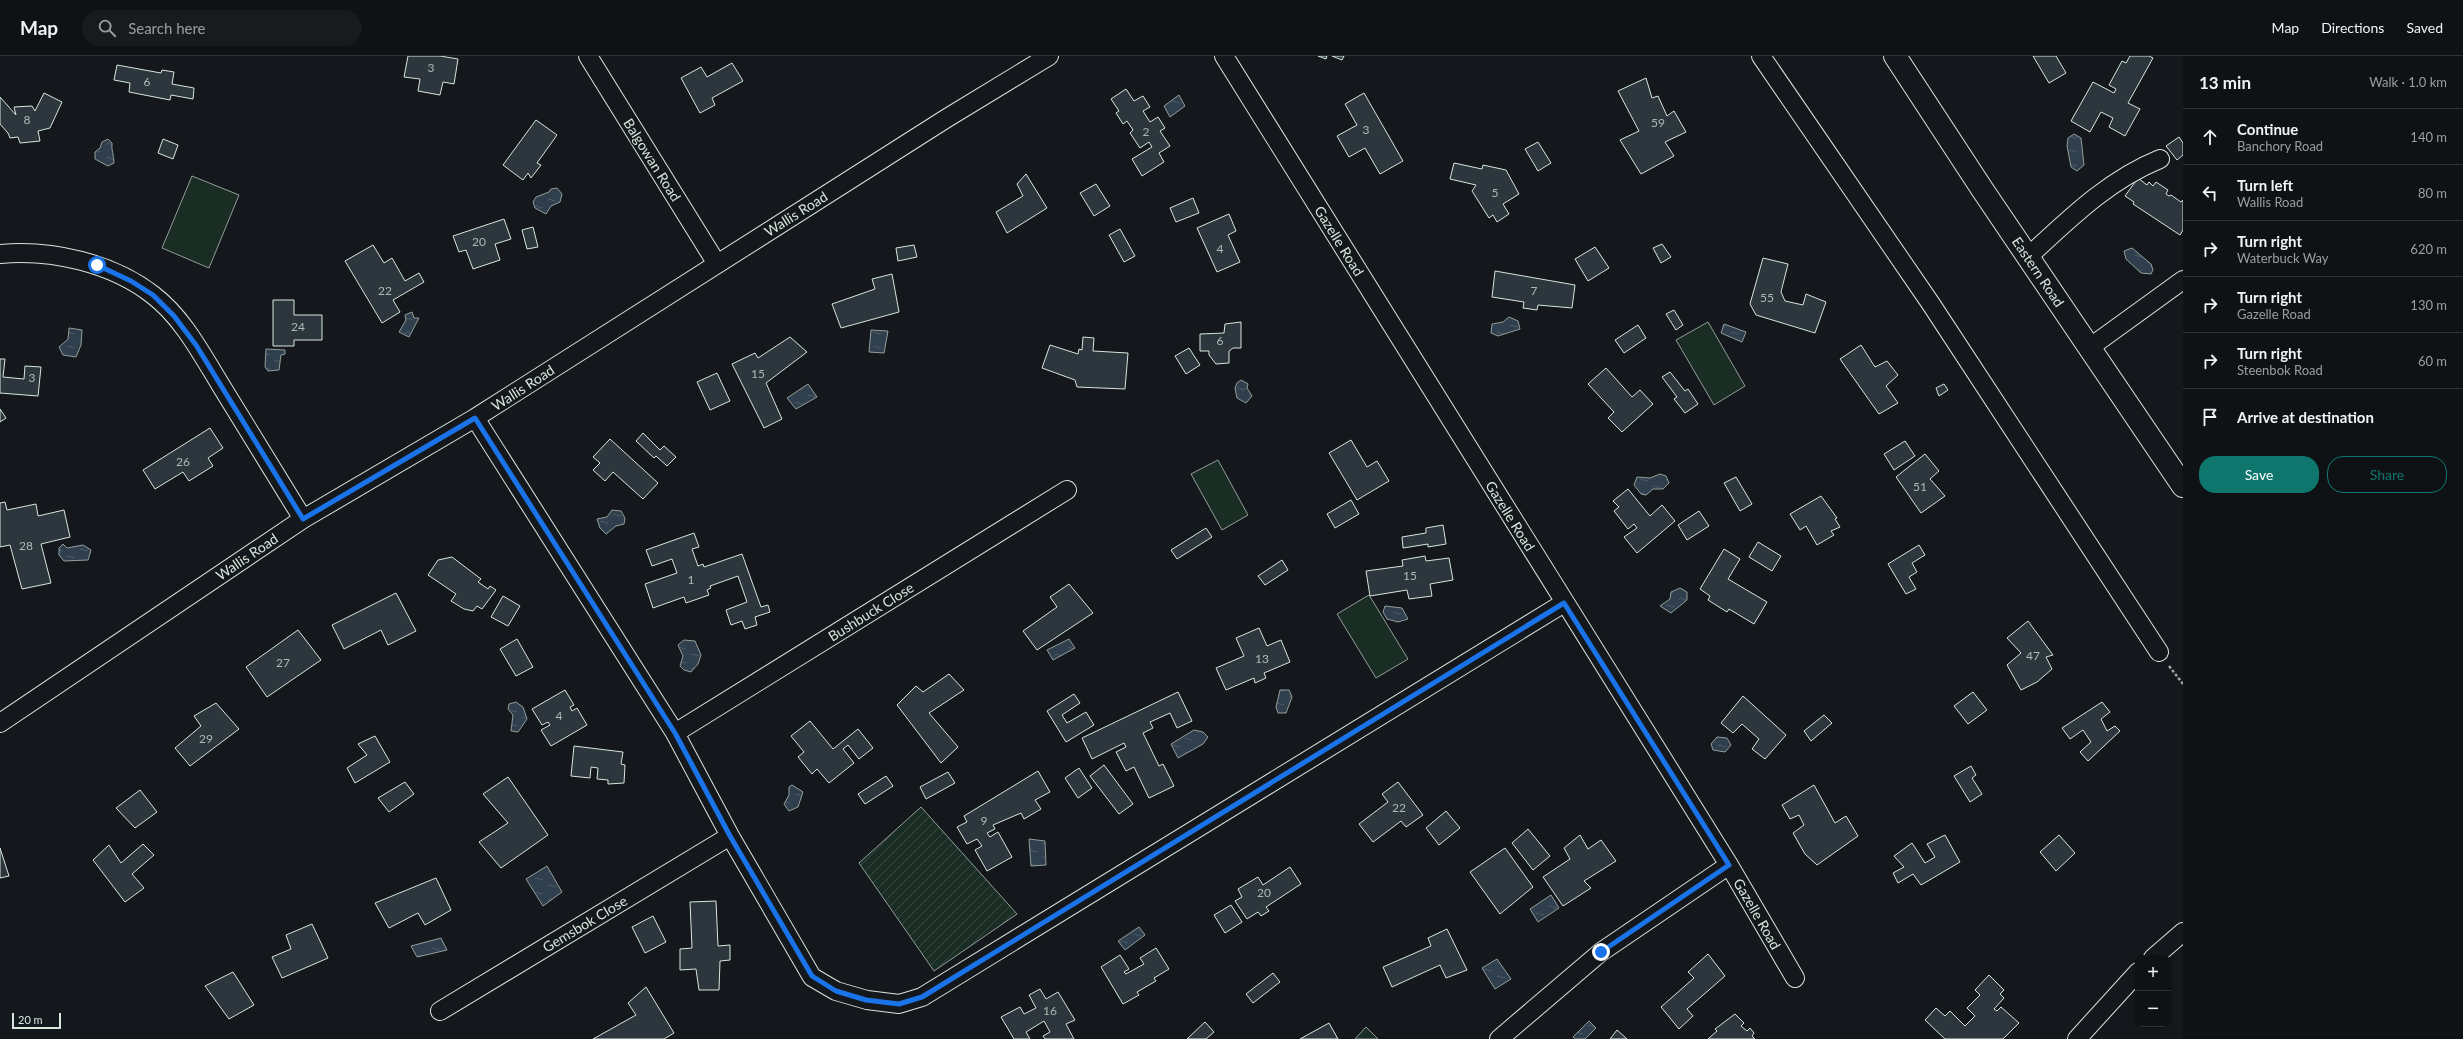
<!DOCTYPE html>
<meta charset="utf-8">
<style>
:root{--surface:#0f1215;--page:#181b1e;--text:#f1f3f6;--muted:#9b9ea0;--line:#2f3234;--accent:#0f766e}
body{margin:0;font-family:Lato,sans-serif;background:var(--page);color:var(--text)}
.controls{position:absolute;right:12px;bottom:12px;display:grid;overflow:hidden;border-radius:8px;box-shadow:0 1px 3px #0004}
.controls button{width:36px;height:36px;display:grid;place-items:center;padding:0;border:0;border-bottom:1px solid var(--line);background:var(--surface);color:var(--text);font:20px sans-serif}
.scale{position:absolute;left:12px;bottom:10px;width:49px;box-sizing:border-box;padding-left:4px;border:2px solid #d8e6dc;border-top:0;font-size:11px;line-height:14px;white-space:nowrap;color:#d8e6dc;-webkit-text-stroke:3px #14181c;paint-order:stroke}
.stop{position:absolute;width:12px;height:12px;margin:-9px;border:3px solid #1a73e8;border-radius:50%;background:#fff}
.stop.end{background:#1a73e8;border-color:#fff;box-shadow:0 1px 4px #0008}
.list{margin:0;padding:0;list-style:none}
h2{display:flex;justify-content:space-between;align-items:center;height:52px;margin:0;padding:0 16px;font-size:17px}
h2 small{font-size:13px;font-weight:400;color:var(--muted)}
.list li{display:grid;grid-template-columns:26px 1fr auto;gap:12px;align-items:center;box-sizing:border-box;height:56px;padding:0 16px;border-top:1px solid var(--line)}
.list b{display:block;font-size:15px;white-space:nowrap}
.list p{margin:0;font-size:13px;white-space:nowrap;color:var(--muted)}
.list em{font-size:13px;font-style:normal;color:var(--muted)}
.actions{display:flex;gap:8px;padding:12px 16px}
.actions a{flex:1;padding:9px 0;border:1px solid var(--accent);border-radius:16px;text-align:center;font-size:14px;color:var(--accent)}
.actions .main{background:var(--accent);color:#fff}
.icon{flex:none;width:22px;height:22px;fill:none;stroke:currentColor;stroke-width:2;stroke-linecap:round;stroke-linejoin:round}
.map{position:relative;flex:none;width:2183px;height:983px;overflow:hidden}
header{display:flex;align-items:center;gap:24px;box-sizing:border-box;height:56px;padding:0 20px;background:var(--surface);border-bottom:1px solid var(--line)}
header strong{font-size:19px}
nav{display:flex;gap:22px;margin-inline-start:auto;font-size:14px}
.search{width:280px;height:36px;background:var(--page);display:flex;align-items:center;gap:10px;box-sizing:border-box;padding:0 14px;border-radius:22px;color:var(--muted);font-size:15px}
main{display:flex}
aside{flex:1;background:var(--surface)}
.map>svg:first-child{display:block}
.green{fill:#1a2d24;stroke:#939e99}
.garden{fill:url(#garden-furrows);stroke:#939e99}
.water{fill:url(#water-ripples);stroke:#939e99}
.building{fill:#2c363c;stroke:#d8e6dc}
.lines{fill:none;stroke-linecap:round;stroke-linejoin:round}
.minor-casing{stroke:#d8e6dc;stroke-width:20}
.major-casing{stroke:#d8e6dc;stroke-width:24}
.path{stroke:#9da8a2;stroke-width:2.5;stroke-dasharray:3 2;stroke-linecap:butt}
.minor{stroke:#14181c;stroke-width:18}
.major{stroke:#14181c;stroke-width:22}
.route{stroke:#1a73e8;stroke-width:5}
.labels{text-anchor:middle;stroke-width:3;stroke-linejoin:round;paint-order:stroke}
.number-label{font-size:12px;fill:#adbab4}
.street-label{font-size:14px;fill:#d8e6dc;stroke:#14181c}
</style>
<header>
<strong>Map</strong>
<div class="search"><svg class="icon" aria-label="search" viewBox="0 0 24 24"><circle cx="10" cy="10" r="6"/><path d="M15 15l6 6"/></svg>Search here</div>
<nav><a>Map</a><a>Directions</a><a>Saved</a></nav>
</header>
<main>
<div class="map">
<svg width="2183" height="983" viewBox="0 0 2183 983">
<defs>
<pattern id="garden-furrows" width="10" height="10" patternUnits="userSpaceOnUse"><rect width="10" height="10" fill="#1a2d24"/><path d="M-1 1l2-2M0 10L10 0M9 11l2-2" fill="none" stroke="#3b4b43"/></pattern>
<pattern id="water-ripples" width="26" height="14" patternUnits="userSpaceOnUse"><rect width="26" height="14" fill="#2f3f4d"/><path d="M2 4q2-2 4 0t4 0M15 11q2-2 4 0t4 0" fill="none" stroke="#4c5b66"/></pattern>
</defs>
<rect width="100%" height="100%" fill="#14181c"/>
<path class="green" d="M192,120l47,19 -30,73 -47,-20z
M1708,266l37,64 -31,19 -38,-65z
M1218,404l30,55 -26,15 -31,-56z
M1369,539l39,64 -32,19 -39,-64z
M1366,971l12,12h-23z"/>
<path class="garden" d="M921,751l96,107 -83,57 -75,-108z"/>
<path class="water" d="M1179,39l6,11 -15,11 -6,-11z
M2074,78l7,4 3,27 -7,6 -6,-4 -4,-21 1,-8z
M108,83l4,4c-1,7 2,12 2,20l-6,3 -13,-7v-7l5,-4 2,-6z
M557,132l5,6 -2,8 -9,4 -5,8 -11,-6 -2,-6 3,-5 13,-5 2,-3z
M2132,192l19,16 2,6 -2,4 -10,-1 -15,-14 -2,-8z
M412,256l2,6h5l-10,19 -10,-5 7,-12 -1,-5z
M1509,261l9,4 2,8 -22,7 -7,-3 1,-9 11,-2z
M1724,268l22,8 -4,10 -21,-9z
M69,272l13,2 -1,15 -5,12 -13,-2 -4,-8 9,-8z
M871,274l17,1 -4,22 -15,-1z
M266,293l19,1v4l-4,1 -2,15 -11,1 -3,-4z
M1241,324l7,4 -1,4 5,8 -6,7 -9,-5 -2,-10 2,-5z
M808,328l9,13 -21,12 -9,-11z
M1660,418l6,2 3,7 -6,6h-10l-7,6 -5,-1 -7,-9 3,-8 13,1z
M612,454l9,1 4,7 -1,6 -8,2 -10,8 -6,-6 -3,-9 10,-2z
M63,488l4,4 16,-3 8,5 -3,10 -24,1 -5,-6v-7z
M1680,532l7,4v8l-16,13 -11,-7 10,-7 1,-7z
M1385,550l17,2 6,11 -10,3 -11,-3 -4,-7z
M1069,583l6,9 -22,12 -6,-10z
M684,584l11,1 6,14 -3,9 -7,8 -7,-2 -4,-4 3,-10 -5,-11z
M1280,634h9l3,7 -6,16h-8l-2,-6z
M516,646l7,5 4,12 -9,13 -7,-1 2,-16 -5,-6 1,-5z
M1194,674l9,2 5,5 -5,7 -25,14 -7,-14z
M1717,681l10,1 4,7 -6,7 -12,-2 -2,-6z
M792,729l11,7 -5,15 -9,4 -5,-7 5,-9v-8z
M1029,783l16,2 1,24 -15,1z
M547,810l15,26 -19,14 -17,-27z
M1551,839l8,13 -21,14 -8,-13z
M1139,871l6,8 -20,15 -7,-9z
M441,882l6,12 -30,7 -6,-11z
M1497,903l14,20 -16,10 -13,-21z
M1589,965l7,7 -11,11h-10l-2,-2z"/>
<path class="building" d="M408,0h32l18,3 -4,25 -11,-2 -3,13 -22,-4 2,-12 -16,-2z
M1318,0h9l-1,3z
M1332,0h12l-2,4z
M2033,0h23l10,17 -17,10z
M2130,0h19l4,2 -25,45 12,6 -15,27 -16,-9 4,-9 -12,-6 -11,20 -19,-11 22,-39 21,11 2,-4 -7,-4 13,-24 4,2z
M732,7l11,18 -31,17 3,7 -15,8 -19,-35 20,-11 6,10z
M117,9l44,8 1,-3 12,2 -2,12 22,4 -1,11 -22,-4 -1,5 -41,-8 1,-9 -16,-3z
M1646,22l6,20 6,-2 9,20 7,-5 12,21 -21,10 9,14 -33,18 -21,-34 19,-9 -21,-40z
M1126,33l8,12 9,-5 7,11 -7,4 7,11 8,-5 7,11 -5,3 10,15 -11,7 5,9 -22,14 -10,-17 20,-12 -3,-5 -9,6 -10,-15 3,-3 -6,-9 -4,3 -7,-11 3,-2 -8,-12z
M44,37l18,9 -12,26 -12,3 2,10 -20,2 -2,-6 -8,1 -2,-5 -8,-9v-27l16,18 -2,-8 18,-1 3,5z
M1364,37l39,68 -23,13 -15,-26 -16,9 -12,-21 20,-11 -12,-21z
M536,64l21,15 -20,28 4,2 -10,13 -3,-5 -5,7 -20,-15z
M2179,81l4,6v12l-6,5 -11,-14z
M163,83l15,6 -5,14 -15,-6z
M1538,86l13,21 -13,8 -13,-22z
M1454,107l28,6 1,-4 23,5 13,24 -16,10 6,10 -12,8 -4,-7 -4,3 -17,-27 4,-6 -26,-6z
M1026,118l21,34 -40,25 -11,-21 27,-16 -6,-12z
M2138,122l9,7 2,-3 4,4 3,-4 12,8 -2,4 3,2 2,-1 10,7 2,-2v30l-3,5 -47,-31 1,-2 -9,-6z
M1096,128l14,22 -16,10 -14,-23z
M1193,142l6,15 -23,9 -6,-14z
M1229,158l7,17 -8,4 12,27 -23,10 -20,-44z
M504,163l7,20 -16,5 5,16 -27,9 -7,-19 -7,2 -6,-16z
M533,171l5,20 -11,2 -5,-19z
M1120,173l15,27 -11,6 -15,-27z
M1662,188l9,13 -10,6 -8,-15z
M373,189l11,18 8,-5 13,23 14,-8 5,9 -31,18 7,12 -18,11 -37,-62z
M914,189l3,12 -19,4 -2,-13z
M1595,191l14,21 -21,13 -13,-22z
M1763,202l25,6 -7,28 4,9 18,4 3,-11 20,8 -11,31 -59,-18 -6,-11z
M1495,215l80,14 -3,23 -34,-3 -1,5 -14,-2 1,-6 -32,-5z
M892,218l7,38 -58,16 -9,-24 43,-15 -3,-10z
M273,244h21v15h28v25h-28v6h-21z
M1674,254l9,15 -7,5 -10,-16z
M1241,266v26h-8l-4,3v12l-13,1 -7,-9v-4h-9v-17l24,-1 1,-9z
M1638,269l8,13 -22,15 -9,-13z
M790,281l17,15 -41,31 16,36 -18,9 -32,-64 23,-11 3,5z
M1083,281l11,1 -1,13 35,2 -3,36 -48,-2 -2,-7 -33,-12 8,-23 28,9 1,-5 3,1z
M1861,289l14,22 12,-6 11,14 -12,11 12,17 -19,11 -39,-55z
M1189,292l11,17 -14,9 -11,-18z
M0,303h5l-2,18 21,2 1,-13 16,1 -3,29 -38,-3z
M1606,312l26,29 8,-7 13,14 -31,28 -14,-14 6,-6 -26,-28z
M1670,316l15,19 3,-2 10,15 -13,9 -11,-14 3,-2 -15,-20z
M717,317l13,28 -20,9 -13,-28z
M1944,328l4,6 -9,6 -3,-8z
M0,353l6,9 -6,4z
M210,372l13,20 -15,10 5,8 -24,15 -6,-9 -28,17 -12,-19z
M643,377l17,17 4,-4 12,11 -9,9 -11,-10 -2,2 -18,-17z
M610,383l48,44 -15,16 -30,-27 -8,9 -12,-11 7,-7 -7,-6z
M1351,384l16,27 10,-6 12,20 -32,19 -28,-47z
M1905,385l10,15 -21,14 -10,-16z
M1925,398l14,17 -9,8 15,17 -24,17 -25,-36z
M1736,421l16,27 -12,7 -16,-28z
M1628,433l22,27 12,-11 13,16 -38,32 -13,-16 13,-9 -3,-4 -6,5 -14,-18 5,-4 -6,-6z
M1821,440l16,22 -2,1 5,8 -9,4 3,4 -17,10 -11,-19 -6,4 -10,-16z
M1351,444l8,14 -24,14 -8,-14z
M5,446l2,8 29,-6 2,12 26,-6 6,27 -29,7 10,39 -29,6 -12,-44 -10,2v-44z
M1699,455l10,15 -22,14 -9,-15z
M1443,469l3,19 -18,3v-3l-25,4 -1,-11 24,-4v-5z
M1206,472l6,9 -35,22 -6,-9z
M694,477l5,14 -7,2 6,17 5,-2 1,3 38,-13 19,53 7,-2 2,7 -15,5 2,8 -12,4 -3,-8 -11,4 -5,-15 21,-8 -9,-26 -28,10 1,2 -4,2 2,5 -23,8 -2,-6 -31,11 -8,-24 32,-11 -5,-14 -20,7 -6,-16z
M1758,486l23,14 -9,15 -23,-14z
M1919,489l6,10 -13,8 5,9 -8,5 7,12 -10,5 -18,-30z
M1724,493l16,10 -12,20 39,23 -13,22 -25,-15 -2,3 -19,-12 2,-4 -10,-7z
M1425,500l1,5 23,-3 4,22 -23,4 2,12 -23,3 -2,-9 -37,6 -4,-25 37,-5 -1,-6z
M452,501l29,22 -3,3 10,7 2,-3 6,4 -14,19 -5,-3 -4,5 -9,-2 -13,-8 5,-7 -28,-19 10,-15z
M1282,504l6,10 -23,15 -7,-9z
M1069,528l24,29 -56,37 -14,-19 34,-24 -7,-10z
M396,537l20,38 -28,14 -7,-15 -37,19 -12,-24z
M503,540l17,10 -12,20 -17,-9z
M2028,565l25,34 -7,2 6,12 -15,13 -16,8 -14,-25 14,-12 -14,-15z
M1259,572l8,18 14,-6 9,22 -26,11 2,5 -11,5 -1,-5 -28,12 -10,-22 28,-12 -8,-18z
M298,574l23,30 -54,37 -21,-30z
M517,583l16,28 -17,9 -16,-27z
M949,618l15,16 -35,23 29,34 -17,16 -44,-58 19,-19 7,6z
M565,634l9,15 -4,2 2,4 5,-3 10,17 -36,21 -10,-16 9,-5 -2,-3 -6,3 -10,-16z
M1178,636l14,29 -15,7 -7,-15 -20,9 3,6 -10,5 16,33 4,-2 11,22 -25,12 -15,-31 -8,4 -10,-19 10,-5 -2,-4 -32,16 -10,-21z
M1973,636l14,18 -19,14 -14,-18z
M1074,638l6,9 -18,12 5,8 19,-11 8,13 -28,17 -19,-31z
M1743,640l43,39 -21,24 -13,-10 7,-10 -17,-15 -9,9 -12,-10z
M2102,646l8,10 -9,7 6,12 8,-5 5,5 -32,30 -8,-9 11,-10 -8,-12 -13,9 -8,-11z
M216,647l23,26 -49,37 -15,-18 26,-22 -7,-10z
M1824,659l8,8 -21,18 -7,-10z
M810,665l23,28 25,-20 15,19 -14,11 -11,-14 -5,4 11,14 -25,20 -12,-14 -5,5 -14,-17 6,-5 -13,-16z
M375,680l15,26 -35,21 -8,-15 20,-13 -9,-11z
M574,690l49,6 -2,12 4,1 -1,18 -16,1v-4l-11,-1 1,-11 -7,-1 -1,11 -19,-2z
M1104,709l29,39 -14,10 -29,-38z
M1971,710l5,9 -4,3 10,16 -12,8 -16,-26z
M1079,712l13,20 -14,10 -13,-20z
M1038,715l12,21 -15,8 6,9 -17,10 -3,-6 -28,12 2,4 -8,4 3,4 8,-5 14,25 -25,14 -12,-21 7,-4 -5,-7 -10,5 -10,-17 10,-5 -3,-6z
M948,716l7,11 -29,16 -6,-12z
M886,720l7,10 -28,18 -7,-10z
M508,721l40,58 -47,33 -22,-26 29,-19 -25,-29z
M405,726l9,12 -25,18 -11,-14z
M1398,726l25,33 -17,12 -5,-6 -28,21 -14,-18 29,-22 -6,-8z
M1814,729l21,38 11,-7 12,20 -41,29 -12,-11 -12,-21 11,-8 -5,-10 -9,4 -8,-14z
M140,734l17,22 -22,16 -19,-20z
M1446,755l14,17 -21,17 -13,-17z
M1528,773l22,27 -17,14 -21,-27z
M1580,779l8,14 13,-9 15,21 -32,20 7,7 -28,18 -20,-29 27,-18 -6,-11z
M1945,779l15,27 -39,23 -8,-11 -15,9 -5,-10 11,-6 -10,-11 18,-13 13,20 10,-6 -8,-13z
M2059,779l16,18 -19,18 -16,-19z
M143,788l11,11 -22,19 12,14 -19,14 -32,-42 16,-15 12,18z
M0,792l9,28 -9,2z
M1505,792l28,39 -33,27 -30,-42z
M1290,811l11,17 -35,23 3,4 -8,5 -3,-4 -11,7 -12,-18 7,-4 -4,-8 20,-12 5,8z
M436,822l15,32 -26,15 -7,-12 -29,15 -14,-25z
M716,845l2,45 12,-1v15l-10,1 -1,29h-20l-3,-21 -16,1v-21l12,-1 -2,-46z
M1231,849l11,17 -17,11 -11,-18z
M653,860l13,26 -21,11 -13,-26z
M312,868l16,34 -46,20 -10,-21 19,-8 -5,-14z
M1447,873l20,41 -21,8 -6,-13 -48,22 -9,-20 48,-21 -3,-8z
M1156,892l13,21 -15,9 2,3 -19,11 2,3 -16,9 -22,-37 19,-12 9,14 -5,3 2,2 18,-10 -4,-6z
M1708,898l17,22 -38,33 6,7 -14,13 -18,-22 33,-29 -6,-6z
M233,916l21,33 -25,14 -24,-33z
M1273,917l7,9 -27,21 -7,-9z
M1989,919l15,15 -4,4 4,4 -10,11 3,2 4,-4 18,16 -16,16h-58l-20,-19 11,-12 9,8 5,-5 15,15 10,-10 -8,-8 13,-13 -5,-5z
M646,931l28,46 -10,6h-71l43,-24 -8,-12z
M1040,933l6,10 12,-7 17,28 -9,4 8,15h-29l-2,-3 7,-4 -6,-11 -18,11 4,7h-16l-13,-22 19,-10 4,7 12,-6 -7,-13z
M1735,958l9,9 -3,3 6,5 3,-3 4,5 -2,3 3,3h-47l9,-8 -2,-2z
M1205,966l9,10 -8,7h-19z
M1329,967l9,16h-38z
M1617,974l10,9h-17z"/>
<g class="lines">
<defs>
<path id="minor" d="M588,0l129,208
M1224,0l505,809 66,113
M1761,0l170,248 228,348
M0,198c51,-5 112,9 153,41 29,22 48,58 67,89 28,45 55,90 83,135
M2028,201c40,-37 80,-77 132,-98
M2089,292l94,-68
M475,362l200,315 55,103 82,141 24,14 31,9 32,4 23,-7 642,-394
M0,667l303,-204 172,-101 472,-300 102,-62
M675,677l392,-243
M2153,902l30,-26
M440,955l290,-175
M1499,983l102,-87 128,-87
M2077,983l61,-67"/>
<path id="major" d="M1895,0l87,133 201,297"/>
</defs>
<use href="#minor" class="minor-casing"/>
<use href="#major" class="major-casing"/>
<path class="path" d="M2169,610l14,18"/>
<use href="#minor" class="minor"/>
<use href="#major" class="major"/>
</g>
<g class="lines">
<path class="route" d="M97,209l34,16 22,14 21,21 22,29 107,174 172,-101 200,315 55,103 82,140 24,15 30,9 33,4 23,-7 642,-394 165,262 -128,87"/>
</g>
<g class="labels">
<g class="number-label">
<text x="431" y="16">3</text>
<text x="147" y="30">6</text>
<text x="27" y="68">8</text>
<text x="1658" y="71">59</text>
<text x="1366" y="78">3</text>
<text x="1146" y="80">2</text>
<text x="1495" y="141">5</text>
<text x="479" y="190">20</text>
<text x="1220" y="197">4</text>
<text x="385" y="239">22</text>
<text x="1534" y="239">7</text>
<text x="1767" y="246">55</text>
<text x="298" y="275">24</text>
<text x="1220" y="289">6</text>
<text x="758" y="322">15</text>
<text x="32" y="326">3</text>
<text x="183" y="410">26</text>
<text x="1920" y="435">51</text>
<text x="26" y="494">28</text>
<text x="1410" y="524">15</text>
<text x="691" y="528">1</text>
<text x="2033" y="604">47</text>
<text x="1262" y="607">13</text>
<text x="283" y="611">27</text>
<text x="559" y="664">4</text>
<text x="206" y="687">29</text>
<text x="1399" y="756">22</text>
<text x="984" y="769">9</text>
<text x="1264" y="841">20</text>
<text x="1050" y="959">16</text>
</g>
<g class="street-label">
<text transform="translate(652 104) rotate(58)" y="5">Balgowan Road</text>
<text transform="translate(796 158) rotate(-32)" y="5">Wallis Road</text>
<text transform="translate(1339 185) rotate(58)" y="5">Gazelle Road</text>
<text transform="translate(2038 216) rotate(56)" y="5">Eastern Road</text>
<text transform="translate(523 332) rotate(-33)" y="5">Wallis Road</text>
<text transform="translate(1510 460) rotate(58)" y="5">Gazelle Road</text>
<text transform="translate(247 501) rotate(-34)" y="5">Wallis Road</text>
<text transform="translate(871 556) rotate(-32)" y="5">Bushbuck Close</text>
<text transform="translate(1757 858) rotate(60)" y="5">Gazelle Road</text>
<text transform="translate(585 868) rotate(-31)" y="5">Gemsbok Close</text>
</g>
</g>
</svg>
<div class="controls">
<button>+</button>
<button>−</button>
</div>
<div class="scale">20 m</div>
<div class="stop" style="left:97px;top:209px"></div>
<div class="stop end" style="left:1601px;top:896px"></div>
</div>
<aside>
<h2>13 min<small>Walk · 1.0 km</small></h2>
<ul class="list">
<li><svg class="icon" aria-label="ahead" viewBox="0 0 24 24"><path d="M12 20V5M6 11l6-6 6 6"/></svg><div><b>Continue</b><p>Banchory Road</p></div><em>140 m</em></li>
<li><svg class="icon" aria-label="left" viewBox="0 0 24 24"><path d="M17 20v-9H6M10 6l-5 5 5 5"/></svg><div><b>Turn left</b><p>Wallis Road</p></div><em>80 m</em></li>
<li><svg class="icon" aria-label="right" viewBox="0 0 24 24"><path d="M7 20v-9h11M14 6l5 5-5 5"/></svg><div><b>Turn right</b><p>Waterbuck Way</p></div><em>620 m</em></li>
<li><svg class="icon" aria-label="right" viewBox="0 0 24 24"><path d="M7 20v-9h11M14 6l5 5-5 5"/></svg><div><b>Turn right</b><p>Gazelle Road</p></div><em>130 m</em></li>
<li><svg class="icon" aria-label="right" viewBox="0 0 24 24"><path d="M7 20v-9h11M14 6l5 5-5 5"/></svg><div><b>Turn right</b><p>Steenbok Road</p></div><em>60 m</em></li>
<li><svg class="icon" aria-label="arrive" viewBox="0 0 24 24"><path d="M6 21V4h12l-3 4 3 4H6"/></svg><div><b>Arrive at destination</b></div></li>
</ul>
<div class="actions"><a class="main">Save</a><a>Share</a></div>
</aside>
</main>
